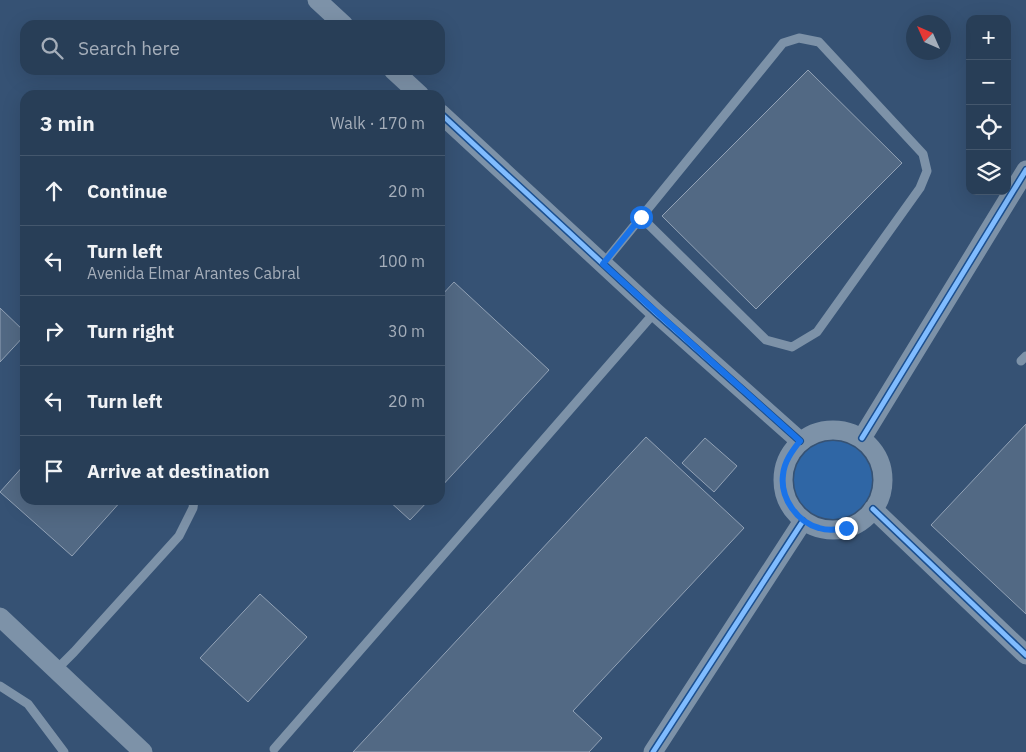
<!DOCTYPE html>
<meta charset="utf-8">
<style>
:root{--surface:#283e57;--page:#344961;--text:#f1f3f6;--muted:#a5aeba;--line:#44576d}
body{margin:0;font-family:"IBM Plex Sans",sans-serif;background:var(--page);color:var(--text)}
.controls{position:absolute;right:15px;top:15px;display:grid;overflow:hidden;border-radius:10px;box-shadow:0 5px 20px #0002}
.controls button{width:45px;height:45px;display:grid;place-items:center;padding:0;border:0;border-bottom:1px solid var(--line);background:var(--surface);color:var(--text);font:25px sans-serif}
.compass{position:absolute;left:906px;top:15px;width:45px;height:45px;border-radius:50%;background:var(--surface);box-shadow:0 5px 20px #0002;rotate:315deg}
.stop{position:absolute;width:15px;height:15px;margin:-11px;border:4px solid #1a73e8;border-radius:50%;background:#fff}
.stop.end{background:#1a73e8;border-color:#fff;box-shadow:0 1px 5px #0008}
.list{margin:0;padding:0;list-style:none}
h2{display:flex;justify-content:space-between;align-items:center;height:65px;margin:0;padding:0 20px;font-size:21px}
h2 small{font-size:16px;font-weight:400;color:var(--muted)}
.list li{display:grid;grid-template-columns:32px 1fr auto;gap:15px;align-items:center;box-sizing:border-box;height:70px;padding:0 20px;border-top:1px solid var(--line)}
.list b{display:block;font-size:19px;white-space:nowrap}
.list p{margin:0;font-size:16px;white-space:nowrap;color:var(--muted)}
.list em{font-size:16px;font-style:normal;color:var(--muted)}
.icon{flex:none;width:28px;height:28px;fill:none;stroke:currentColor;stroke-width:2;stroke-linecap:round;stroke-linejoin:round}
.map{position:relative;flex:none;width:1026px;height:752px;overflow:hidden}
.search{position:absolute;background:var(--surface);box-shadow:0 5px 20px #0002;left:20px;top:20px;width:425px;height:55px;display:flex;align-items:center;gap:12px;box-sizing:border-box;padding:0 18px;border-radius:15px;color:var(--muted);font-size:19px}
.panel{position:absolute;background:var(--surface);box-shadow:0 5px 20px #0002;left:20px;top:90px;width:425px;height:415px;border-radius:15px}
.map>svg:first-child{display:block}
.green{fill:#2f66a5}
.building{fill:#526984;stroke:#92a2b6}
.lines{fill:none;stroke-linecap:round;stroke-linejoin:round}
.service{stroke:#7d92a8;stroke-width:9}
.minor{stroke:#7d92a8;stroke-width:19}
.cycleway-casing{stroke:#1b4f8f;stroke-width:8}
.cycleway{stroke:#80bcff;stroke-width:5}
.route{stroke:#1a73e8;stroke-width:6}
</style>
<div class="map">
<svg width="1026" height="752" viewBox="0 0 1026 752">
<rect width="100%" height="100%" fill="#365274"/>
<path class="green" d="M794 480a39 39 0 1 1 78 0a39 39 0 1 1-78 0Z"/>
<path class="building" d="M808,70l94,93 -146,146 -94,-93z
M454,282l95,88 -109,118v-191z
M0,308l25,24v3l-25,27z
M1026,424v190l-95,-89z
M646,437l98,91 -171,183 29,27 -13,14h-236z
M705,438l32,28 -23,26 -32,-29z
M25,464v36h97l-50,56 -72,-64z
M388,500h41l-19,20z
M260,594l47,43 -59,65 -48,-44z"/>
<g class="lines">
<path class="service" d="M603,264l180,-221 16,-5 20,4 104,112 4,17 -7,17 -103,144 -25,15 -26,-7 -125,-123
M1021,361l5,-5
M56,670l18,-18 105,-116 14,-28 1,-8
M0,686l28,18 36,48
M274,749l381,-437"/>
<path class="minor" d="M317,0l27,25
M393,70l27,25
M440,113l215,199 145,129
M783 480a50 50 0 1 1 100 0a50 50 0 1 1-100 0Z
M862,438l164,-268
M873,509l153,146
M0,617l143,135
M653,752l150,-231"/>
<defs>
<path id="cycleway" d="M440,113l215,199 145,129
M862,438l164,-268
M873,509l153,146
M653,752l150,-231"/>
</defs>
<use href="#cycleway" class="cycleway-casing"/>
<use href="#cycleway" class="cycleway"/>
</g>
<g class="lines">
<path class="route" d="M641,217l-38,47 197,177c-8,10 -16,21 -17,34 -3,23 14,47 36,53 9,3 18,2 27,0"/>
</g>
</svg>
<div class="controls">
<button>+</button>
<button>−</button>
<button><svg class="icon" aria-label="locate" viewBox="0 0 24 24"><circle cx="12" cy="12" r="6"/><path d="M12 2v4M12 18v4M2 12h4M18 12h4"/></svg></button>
<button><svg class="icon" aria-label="layers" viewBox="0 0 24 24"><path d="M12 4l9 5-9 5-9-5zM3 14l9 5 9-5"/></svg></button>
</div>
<svg class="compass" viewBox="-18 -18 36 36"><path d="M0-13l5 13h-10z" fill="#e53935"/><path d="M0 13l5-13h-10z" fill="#a5aeba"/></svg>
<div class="stop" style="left:641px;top:217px"></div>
<div class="stop end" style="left:846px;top:528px"></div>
<div class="search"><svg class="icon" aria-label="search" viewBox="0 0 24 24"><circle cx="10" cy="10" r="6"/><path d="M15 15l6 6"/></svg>Search here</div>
<section class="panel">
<h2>3 min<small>Walk · 170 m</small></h2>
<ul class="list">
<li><svg class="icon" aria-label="ahead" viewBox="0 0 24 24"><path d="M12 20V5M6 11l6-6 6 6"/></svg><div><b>Continue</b></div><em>20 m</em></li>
<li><svg class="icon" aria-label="left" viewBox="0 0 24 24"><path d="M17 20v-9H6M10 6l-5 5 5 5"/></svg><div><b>Turn left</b><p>Avenida Elmar Arantes Cabral</p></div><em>100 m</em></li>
<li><svg class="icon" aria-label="right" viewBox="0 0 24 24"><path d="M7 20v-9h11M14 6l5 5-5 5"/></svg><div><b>Turn right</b></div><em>30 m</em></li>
<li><svg class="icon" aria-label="left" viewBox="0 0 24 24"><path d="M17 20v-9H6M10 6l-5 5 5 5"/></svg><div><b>Turn left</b></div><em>20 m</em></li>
<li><svg class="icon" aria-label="arrive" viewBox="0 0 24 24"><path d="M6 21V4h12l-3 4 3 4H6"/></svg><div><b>Arrive at destination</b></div></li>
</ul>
</section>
</div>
